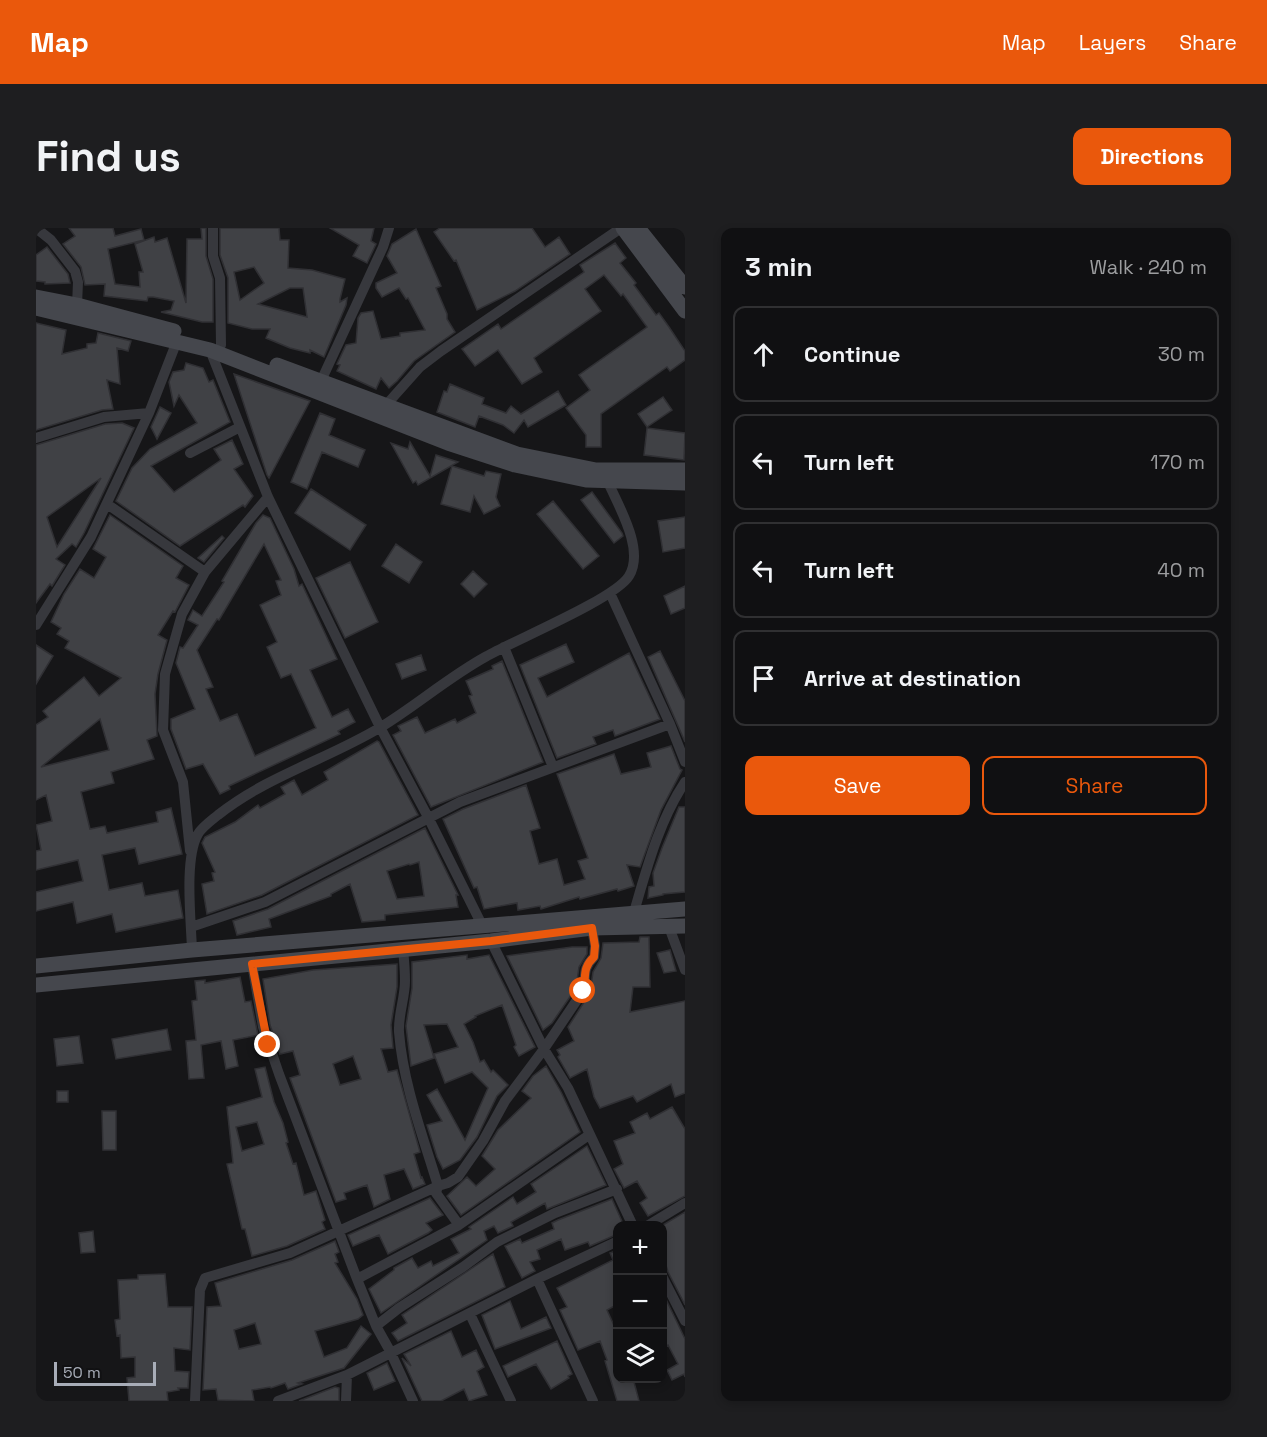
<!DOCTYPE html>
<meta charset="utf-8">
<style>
:root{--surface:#101012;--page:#1e1e20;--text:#f1f3f6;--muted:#9c9d9f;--line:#303032;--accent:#ea580c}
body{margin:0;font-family:"Space Grotesk",sans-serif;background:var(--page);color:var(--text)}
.controls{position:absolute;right:18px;bottom:18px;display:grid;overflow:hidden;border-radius:12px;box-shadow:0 3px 9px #0003}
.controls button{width:54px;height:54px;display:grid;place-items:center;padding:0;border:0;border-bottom:2px solid var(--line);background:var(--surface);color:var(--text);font:30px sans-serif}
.scale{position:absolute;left:18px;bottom:15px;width:102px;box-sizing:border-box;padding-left:6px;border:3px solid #a8adb8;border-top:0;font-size:16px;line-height:21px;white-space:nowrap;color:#a8adb8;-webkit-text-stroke:4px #111113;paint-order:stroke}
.stop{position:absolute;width:18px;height:18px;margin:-14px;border:4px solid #ea580c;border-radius:50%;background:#fff}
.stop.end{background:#ea580c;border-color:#fff;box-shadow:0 2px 6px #0008}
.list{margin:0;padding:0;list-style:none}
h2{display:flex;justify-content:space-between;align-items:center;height:78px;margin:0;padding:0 24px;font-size:26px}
h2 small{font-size:20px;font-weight:400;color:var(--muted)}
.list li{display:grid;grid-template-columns:39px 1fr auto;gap:18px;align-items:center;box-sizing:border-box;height:96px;margin:0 12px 12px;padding:0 12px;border:2px solid var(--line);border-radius:12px}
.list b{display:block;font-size:22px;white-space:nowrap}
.list em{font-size:20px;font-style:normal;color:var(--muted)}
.actions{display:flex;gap:12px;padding:18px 24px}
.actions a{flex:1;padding:14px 0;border:2px solid var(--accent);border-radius:12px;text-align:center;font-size:21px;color:var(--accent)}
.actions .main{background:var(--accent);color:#fff}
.icon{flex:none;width:33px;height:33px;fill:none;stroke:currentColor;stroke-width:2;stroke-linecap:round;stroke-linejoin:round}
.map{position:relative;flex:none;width:649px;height:1173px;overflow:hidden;border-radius:12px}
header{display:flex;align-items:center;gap:36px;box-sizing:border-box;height:84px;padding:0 30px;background:var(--accent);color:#fff}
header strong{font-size:28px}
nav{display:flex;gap:33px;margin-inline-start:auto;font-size:21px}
.intro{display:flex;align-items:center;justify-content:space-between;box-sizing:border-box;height:144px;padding:0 36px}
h1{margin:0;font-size:42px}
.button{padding:15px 27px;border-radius:12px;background:var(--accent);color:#fff;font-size:21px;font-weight:700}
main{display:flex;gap:36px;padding:0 36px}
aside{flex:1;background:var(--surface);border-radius:12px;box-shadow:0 3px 9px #0003}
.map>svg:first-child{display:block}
.building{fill:#404145;stroke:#303034;stroke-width:1.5;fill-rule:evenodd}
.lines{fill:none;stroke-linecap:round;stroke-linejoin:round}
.street{stroke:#37383d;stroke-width:10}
.secondary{stroke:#45474d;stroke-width:15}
.route{stroke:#ea580c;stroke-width:8}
</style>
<header>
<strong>Map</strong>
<nav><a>Map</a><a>Layers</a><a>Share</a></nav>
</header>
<div class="intro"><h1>Find us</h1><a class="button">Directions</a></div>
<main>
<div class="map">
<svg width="649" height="1173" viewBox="0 0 649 1173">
<rect width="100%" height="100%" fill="#161618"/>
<path class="building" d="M33,0h44l2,8 26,-7 3,11 -36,9 7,35 25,3 -1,-15h4l-8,-28 19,-7 1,5 12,-4 19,65 1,-64h15l-1,-11h5v28l7,23v43h-11l-41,-10 10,-2 3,-9 -21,-4h-5l-1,4 -43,-5 1,-12 -20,1 -4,-18 -18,-23 12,-8z
M184,0h59l1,12h9l-1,28 24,2 33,9 -5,20v3l7,-4 -1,7 -22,52 -14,-7v3l-20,-5 -24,-10 4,-9h-18l-24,-6v-45l-8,-23zM218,39l10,16 -24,17 -6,-28zM254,60h13l4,29 -49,-13z
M294,0h44l-3,13 5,3 -9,19 -14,-7 6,-11z
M404,0h92l13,19 14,-10 11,17 -55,37 -38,19 -21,-50 -2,1 -20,-29z
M380,1l25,57 -5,2 11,26v5l8,13 -41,29 -17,20 -8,7 -8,-10 -5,11 -39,-18 3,-6 -3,-1 9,-19 10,-2 2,-25 3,-5 12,-2 8,28 19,-3v-3l25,-3 -17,-32 -2,1 -7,-11 -17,9 -6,-9v-5l21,-10 -10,-17 5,-12z
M579,15l11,15 -6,5 16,20 -2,2 22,30 3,-2 10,14 16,24v9l-15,11 -3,-4 -66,47v33h-15v-12l-20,-27 24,-18 -11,-15 68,-48 -24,-33 -2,2 -17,-21 -19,14 16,22 -67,47 8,14 -20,12 -24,-34 -23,16 -13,-17 36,-25 3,5 83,-57 -4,-7z
M11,19l21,27 2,9 -25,1v-2l-9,-1v-26z
M0,95l30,7 -4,24 25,-6v-4l9,-1 2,-10 33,8 -3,10 -11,-3 3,36 -13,-4 6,29 -11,1 -66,20z
M150,135l17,5 6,14 4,-2 17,42 -79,44 23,26 47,-32 -7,-11 18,-9 11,24 -9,5 19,27 -8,11 -2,-2 -63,41 -64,-45 16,-33 18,-19 47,-26 -18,-28 -5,11 -5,-24 4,-10 11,-2z
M198,146l76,27 -41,77 -2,-3z
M414,156l34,14 -2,6 24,9 5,-7 10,8 37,-23 8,14 -38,22 -4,-7 -10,13 -11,-8 -24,-9 -4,11 -38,-15 7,-21 3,1z
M627,169l9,13 -25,17 -9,-13z
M124,179l11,6 -14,26 -6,-12z
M284,185l15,6 -6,16 36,15 -7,17 -36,-15 -15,37 -16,-7z
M86,195l12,5 -50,105 -8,14 -4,-3 -16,15 9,6 -13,21 -2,-2 -14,19v-158l69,-21zM65,250l-44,69 -10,-30z
M611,200l38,5 -1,27 -40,-5z
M374,214l20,34 6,-21 22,7 -40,23 -2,-4 -3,2 -22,-40 17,6z
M416,238l32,10 2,-5 15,3 -5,23 4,9 -16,8 -10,-18 -4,16 -29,-8z
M275,261l55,36 -16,25 -55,-37z
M556,264l30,41 1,3 -9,7 -33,-43z
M517,273l46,55 -16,13 -46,-55z
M74,287l73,51 -7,12 13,7 -14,27 -2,-1 -15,24 9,5 -9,34 -3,20 2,42 -10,4 7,19 -43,13 3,11 -33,9 9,37 15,-3 2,7 51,-11 -2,-10 15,-4 11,46 -43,10 -4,-16 -33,7 7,35 33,-7 3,13 33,-6 5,28 -67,14 -4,-18 -35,9 -4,-21 -37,9v-19l47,-11 -5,-21 -42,10v-19l5,-1 -5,-25 16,-4 -6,-26 -10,5v-75l12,-8 -5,-6 41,-34 15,19 22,-18 -56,-30 4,-7 -12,-7 4,-6 -10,-6 13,-28 16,-25 14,9 12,-21 -13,-8zM64,491l9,31 -68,17z
M227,287l7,3 24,51 5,17 3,-2 35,75 -27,11 22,47 16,-8 7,13 -17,9 2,3 -111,52 1,3 -10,5 -17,-30 -17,5 -15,-40v-10l24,-10 -19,-46 4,-16 3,1 15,-23 -10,-5 5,-10 9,6 22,-34 -2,-1 34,-58zM228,316l17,36 -5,1 5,14 -21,10 17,37 -10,5 14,31 10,-4 25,54 -61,28 -18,-42 -17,7 -14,-32 7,-2 -16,-37 20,-31 2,1z
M649,289v31l-22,4 -5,-31z
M186,308l2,2 -20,24 -6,-4z
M360,316l26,18 -13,21 -27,-17z
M314,334l28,60 -33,16 -29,-60z
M437,343l14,13 -13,13 -13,-13z
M649,358v22l-14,6 -7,-18z
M530,416l8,18 -36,16 9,19 82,-44 31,66 -45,17 -2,-6 -20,7 3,7 -39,14 -37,-93z
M0,417l17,11 -17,28z
M624,423l25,50v41l-37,-85z
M385,427l5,15 -24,9 -6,-15z
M466,433l41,101 -112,45 -38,-72 8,-4 -3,-5 19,-9 8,16 30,-14 2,4 19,-10 -7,-17 3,-1 -6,-14 27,-12 -1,-3z
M341,513l2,1 39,73 -156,80 -55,19 -5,-30 12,-3 -2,-8 3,-1 -13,-29 3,-6 30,-15 23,-17 2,3 25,-14 -4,-7 13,-7 8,15 26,-15 -4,-8z
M635,518l9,23 2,1 -21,40 -21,57 -13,-2 7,21 -16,5 -1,-2 -37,10 -1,-2 -38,12 -1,-3 -22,4 -1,-7 -33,6 -7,-22 -3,1 -31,-69 20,-10 63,-24 14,43 -10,3 9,33 18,-5 7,26 21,-6 -7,-18 10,-3 -31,-84 57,-20 7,20 30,-7 -4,-14z
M643,579h6v85l-22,2v1l-15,3 1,-11 5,-1 -1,-13 9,-25z
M389,600l33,67h-2l2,12 -73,8v5l-23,2 -12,-38 -19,10v2l-62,23 2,8 -34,8 -4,-14 35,-12zM383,634l5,34 -27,3 -10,-28 22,-7 1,1z
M604,709h9l1,50h-17l-3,25 55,-11v92l-10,4 -4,-13 -34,18 -4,-6 -33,12 -6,-11 -7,-28 -17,9 -12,-21 2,-2 -3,-5 17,-9 -6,-14 22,-34 3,-21 8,-14 2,-15 36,-1z
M536,719h15v7l-8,13 -3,21 -24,35 -9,7 -36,-74z
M634,722l6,21 -12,2 -7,-20z
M431,727v4l22,-4 46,92 -16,9 -5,-9 2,-2 -14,-40 -27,11 1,1 -12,7 9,18 7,20 4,-2 7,12 2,-2 15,15 -11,11 -20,41 -17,23 -17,9 -6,-12 -10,-32 15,-4 -15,-26 10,-6 28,51 23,-52 -16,-16 -27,11 -11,-29 24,-7 -11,-23 -23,1 10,33 -23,8 -5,-40 6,-38v-26z
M361,736v23l-6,38 2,23 -12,1 7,23 9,-2 23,82 -6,2 7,24 1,-1 3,7 -12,5 -9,-20 -20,6 6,24 -16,8 -7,-22 -23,8 2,6 -10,3 -46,-124 10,-3 -7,-24 -13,3 -10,-29 -7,-46 50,-9zM317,828l8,23 -21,6 -7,-21z
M204,749l5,25 6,-1 7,34 -25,5 5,26 -12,3 -5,-28 -20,4 3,33 -15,1 -3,-38 10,-1 -4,-39 5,-1 -2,-19 10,-1v3z
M131,801l4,21 -55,9 -4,-20z
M43,808l4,27 -26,3 -3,-27z
M510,838l15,26 19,40 -119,83 -14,-19 20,-19 9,9 19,-17 -13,-13 16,-26 33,-32 -9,-7 11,-15z
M229,839l9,35 9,21 5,19 -2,1 7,21 3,-1 8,32 12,-4 9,29 -3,2 3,7 -38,17 -35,10 -7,-27h-3l-15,-65 6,-1 -6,-56 35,-10 -7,-28zM221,894l7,22 -22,7 -6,-24z
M21,863h11v11h-11z
M636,879l13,22v67l-37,20 -8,-13 7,-5 -10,-17 -13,7 -10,-19 9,-5 -9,-23 21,-8 -5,-11 17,-9 3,6z
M66,883h14v39h-13z
M551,918l19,39 -59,24 -2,-6 -34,19 2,4 -15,7 -4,-7 -10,5 3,9 -106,73 -12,-24 25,-19v-2l18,-10 6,10 13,-7 2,5 26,-13 -8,-14 20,-10 -2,-2 44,-30 4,7 19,-12 -5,-8z
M394,970l13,17 -17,8 6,7 -4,3 -40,21 -9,-19 -26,11 -5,-11z
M576,971l12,27h-6v8l-28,12 -2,-4 -23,8 -4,-11 -24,11 3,9 -10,3 5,9 -13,7 -17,-32 15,-7 2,4 32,-14 -2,-6 6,-3z
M649,984v93l-17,-33 -5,-16v-31z
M57,1003l2,21 -14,1 -2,-20z
M299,1013l4,11 -4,2 3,8 -3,1 22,36 6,16 -5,4 -43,12 9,26 23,-9 14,-22 10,8 -27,34 -46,15 4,1 -14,5 -3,-6 -14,5 -1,-1 -18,3 2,11 -36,-1 -2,-11 -13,1 4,-83 14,-1 -6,-23 77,-23zM219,1095l6,21 -22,5 -5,-19z
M582,1022v54l-11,6 11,24v44h15l6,23h-22l-12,-40 2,-1 -7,-19 -22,9 -18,-40 7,-3 -10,-19 56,-28 -3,-7z
M457,1026l12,33 -107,54 -6,-8 15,-10 -5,-8z
M129,1046l3,33h24l-2,43 -16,-2 1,23 14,1 -1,16h-10l1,2 -12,2 1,9h-39l-2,-23 8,-1v-20l-14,1 -1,-23 -3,1 -2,-16 5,-1 -2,-39 20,-1v-4z
M627,1065l22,46v38l-1,-3 -12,6 -5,-10 11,-6 -10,-19 -5,3z
M474,1073l11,28 25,-12 5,11 -56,21 -13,-34z
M415,1103l11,26 14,-7 8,17 -7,4 10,24 -18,6 -5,-12 -23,12h-19l-20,-43 9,8 -7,-12z
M521,1113l15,33 -4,2 1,2 -18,11 -15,-25 -28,13 -5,-11z
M351,1135l8,18 -21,9 -7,-17z
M299,1159l4,1v13h-40z"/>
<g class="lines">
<path class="street" d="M0,0l15,12 24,31 3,11 -1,23
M177,0v28l7,22 1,67
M174,122l58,147 112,230 48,90 55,110
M285,153l62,-134 6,-19
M351,176l33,-37 21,-16 180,-123
M0,210l68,-21 45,-4
M154,225l50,-26
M71,276l98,68
M574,365l60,131 15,38
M0,397l55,-88 58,-124 28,-72
M468,419l49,120
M154,623l-7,-69 -20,-52 2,-56 17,-60 23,-42 63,-75
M598,684c13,-44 25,-91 51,-130
M155,699l74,-25 195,-100 210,-78
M633,699l16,43
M455,713l53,108 24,39 65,138
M367,721c1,10 2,21 2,32 0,17 -7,34 -6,51 4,52 24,104 39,154l-2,7 23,32
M156,722c-1,-30 -8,-92 6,-116 4,-7 14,-14 20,-19 49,-39 110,-56 163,-88 36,-22 69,-51 106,-71 28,-16 128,-57 142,-80 16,-26 -10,-69 -21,-94
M216,736l11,63 16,47 78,205 19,47 14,25 23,50
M611,998l38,-23
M626,1048l23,45
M321,1051l102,-54 130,-90
M501,1051l56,122
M434,1086l41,87
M340,1098l23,-18 64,-41 34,-25 58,-29 62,-24
M159,1173l5,-111 5,-12 85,-25 148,-67 10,-3 10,-6 25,-36 22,-40 39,-52 39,-58c4,-13 -2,-22 11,-34l1,-11 -3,-18
M242,1173l69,-26 190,-96 81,-38
M310,1173l1,-26"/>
<path class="secondary" d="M587,0l62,83
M602,0l47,59
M0,69l41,8 97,26
M0,80l174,42 238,93 67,22 71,15 99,3
M241,137l240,89 79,16h89
M0,738l156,-16 493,-41
M0,757l455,-44 101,-13 93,-2"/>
</g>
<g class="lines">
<path class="route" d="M232,817l-16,-81 239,-23 101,-13 3,18 -1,11c-13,12 -7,21 -11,34"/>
</g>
</svg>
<div class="controls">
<button>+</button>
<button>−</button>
<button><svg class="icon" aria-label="layers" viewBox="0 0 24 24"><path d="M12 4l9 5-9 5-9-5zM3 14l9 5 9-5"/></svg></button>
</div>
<div class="scale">50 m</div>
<div class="stop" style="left:547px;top:763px"></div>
<div class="stop end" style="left:232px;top:817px"></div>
</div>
<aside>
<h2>3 min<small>Walk · 240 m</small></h2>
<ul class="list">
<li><svg class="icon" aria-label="ahead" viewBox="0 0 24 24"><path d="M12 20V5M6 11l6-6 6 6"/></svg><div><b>Continue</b></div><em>30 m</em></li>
<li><svg class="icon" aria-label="left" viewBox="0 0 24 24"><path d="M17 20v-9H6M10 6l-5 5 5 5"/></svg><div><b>Turn left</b></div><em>170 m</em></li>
<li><svg class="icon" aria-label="left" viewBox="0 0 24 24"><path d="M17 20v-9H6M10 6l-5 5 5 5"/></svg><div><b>Turn left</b></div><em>40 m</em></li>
<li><svg class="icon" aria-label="arrive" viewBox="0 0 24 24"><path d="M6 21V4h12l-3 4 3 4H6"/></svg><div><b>Arrive at destination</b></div></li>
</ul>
<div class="actions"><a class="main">Save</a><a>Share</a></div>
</aside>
</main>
